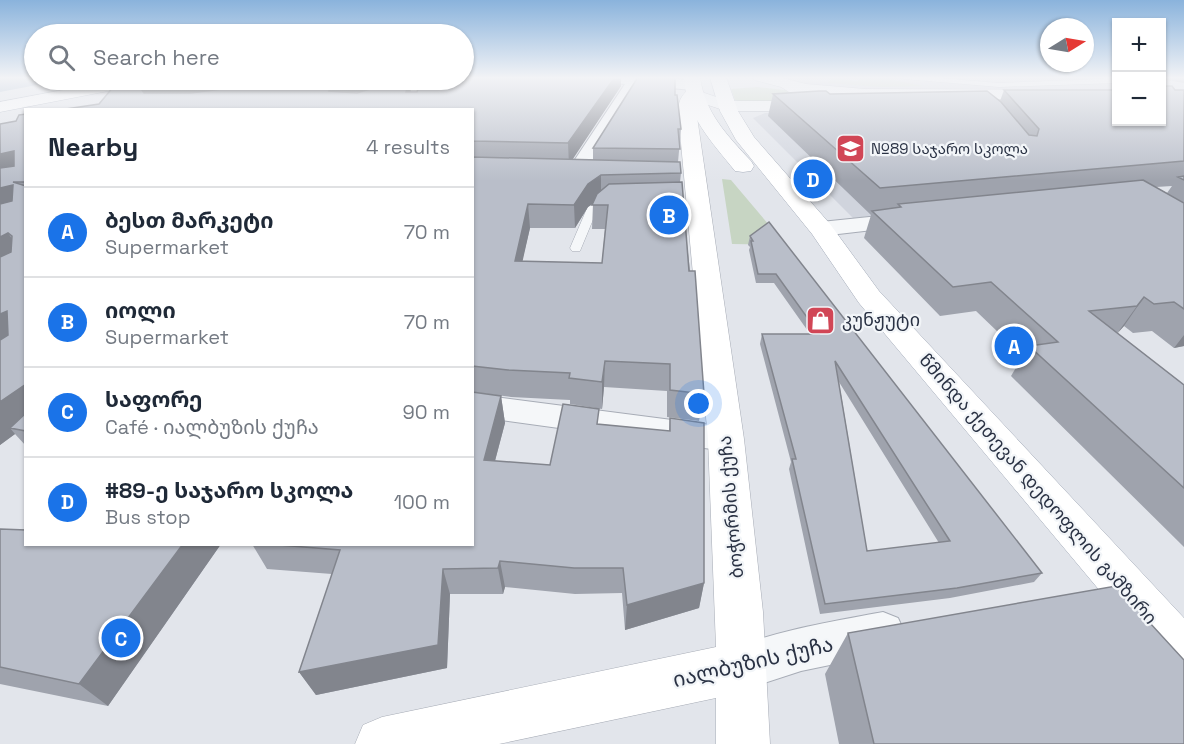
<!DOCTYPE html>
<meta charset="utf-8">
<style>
:root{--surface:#fff;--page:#f6f6f7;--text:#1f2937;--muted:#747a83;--line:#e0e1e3;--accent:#1a73e8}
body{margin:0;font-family:"Space Grotesk","Noto Sans Georgian",sans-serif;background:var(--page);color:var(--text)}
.controls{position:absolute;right:18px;top:18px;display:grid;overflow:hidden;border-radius:0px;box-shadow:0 2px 4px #0004}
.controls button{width:54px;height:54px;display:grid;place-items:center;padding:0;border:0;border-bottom:2px solid var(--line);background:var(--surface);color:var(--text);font:30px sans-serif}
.compass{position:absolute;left:1040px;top:18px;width:54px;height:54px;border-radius:50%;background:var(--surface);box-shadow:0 2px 4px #0004;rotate:79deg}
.you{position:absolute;left:699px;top:404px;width:21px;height:21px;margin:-15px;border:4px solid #fff;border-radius:50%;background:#1a73e8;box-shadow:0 0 0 9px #1a73e833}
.badge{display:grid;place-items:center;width:39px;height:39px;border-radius:50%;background:var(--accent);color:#fff;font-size:20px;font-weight:700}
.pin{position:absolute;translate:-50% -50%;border:3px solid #fff;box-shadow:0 2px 6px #0006}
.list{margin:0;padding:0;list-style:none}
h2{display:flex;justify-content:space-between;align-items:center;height:78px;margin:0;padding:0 24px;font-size:26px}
h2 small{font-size:20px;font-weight:400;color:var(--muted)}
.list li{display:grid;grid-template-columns:39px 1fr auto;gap:18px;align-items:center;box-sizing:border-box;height:90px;padding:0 24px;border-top:2px solid var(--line)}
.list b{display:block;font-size:22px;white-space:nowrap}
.list p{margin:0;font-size:20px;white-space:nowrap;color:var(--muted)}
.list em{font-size:20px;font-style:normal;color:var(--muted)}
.icon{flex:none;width:33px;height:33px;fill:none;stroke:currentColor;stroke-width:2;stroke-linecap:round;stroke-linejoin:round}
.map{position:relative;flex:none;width:1184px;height:744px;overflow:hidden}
.search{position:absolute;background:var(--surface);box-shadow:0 2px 4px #0004;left:24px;top:24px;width:450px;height:66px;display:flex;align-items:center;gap:15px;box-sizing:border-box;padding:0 21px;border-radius:33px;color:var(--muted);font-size:22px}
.panel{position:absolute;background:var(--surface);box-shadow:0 2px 4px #0004;left:24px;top:108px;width:450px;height:438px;border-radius:0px}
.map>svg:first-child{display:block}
.built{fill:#d0d4dd}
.green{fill:#c7d5c3}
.water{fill:#9db2cb}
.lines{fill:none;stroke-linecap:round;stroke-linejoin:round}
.service-casing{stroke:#a7acb6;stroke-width:1}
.minor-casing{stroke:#a7acb6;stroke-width:2}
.tertiary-casing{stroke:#a7acb6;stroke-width:1}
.secondary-casing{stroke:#a7acb6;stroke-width:1}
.primary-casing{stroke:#a1a9b7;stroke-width:1}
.service{fill:#f5f7f9;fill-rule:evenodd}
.minor{fill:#f5f7f9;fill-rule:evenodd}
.tertiary{fill:#f5f7f9;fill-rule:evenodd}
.secondary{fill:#fff;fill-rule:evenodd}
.primary{fill:#fff;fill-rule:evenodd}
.wall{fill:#9fa3ad;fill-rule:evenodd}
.shaded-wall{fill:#82858d}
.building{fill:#b9bec9;stroke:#82858d;stroke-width:1.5;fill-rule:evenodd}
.labels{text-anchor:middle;stroke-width:4.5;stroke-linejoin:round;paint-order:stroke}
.far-poi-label{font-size:15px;fill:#2a3244;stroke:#f2f5f8;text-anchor:start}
.poi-label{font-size:18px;fill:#2a3244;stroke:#f2f5f8;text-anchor:start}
.street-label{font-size:18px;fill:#2a3244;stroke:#f2f5f8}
.near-street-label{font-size:21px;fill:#2a3244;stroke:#f2f5f8}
</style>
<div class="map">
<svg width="1184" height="744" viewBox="0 0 1184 744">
<rect width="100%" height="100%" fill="#e2e5eb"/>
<path class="built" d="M771,77h345v14h-237l-60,-4z
M864,111l108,94 -119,13 -100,-100 12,-5z"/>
<path class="green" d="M862,77h18l43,9 -41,1 -55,-4 6,-5 24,3z
M757,87l73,8 219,4 4,2 -310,1 -8,-2 -4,-11z
M722,179l9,1 55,65 -54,-1z"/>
<path class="water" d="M0,77h34v3h29l-63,12z"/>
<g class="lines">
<defs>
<path id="service" d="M901,77h26l72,6 105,-4v-2l12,2v4l-117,4 -94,-8z
M610,199l5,3 -18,8 -17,41h-8l-2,-3 18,-42z"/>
<path id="minor" d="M583,77c17,-1 108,-2 117,8l-8,5 -53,-5 -53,88 -3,4h-14l-3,-4 59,-89 -35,-3z
M422,80h20l-2,3 -78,27h-26l2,-3z
M908,213l8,2 3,5 -3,5 -95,11 -8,-2 -3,-5 3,-5 8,-2z
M472,394l254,33 12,3 5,9 -5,9 -12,3 -254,-35z
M883,612l15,6 7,15 -7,15 -15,6 -82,17 -58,19 -16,-7 -7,-16 7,-16c50,-21 103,-29 156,-39z"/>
<path id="tertiary" d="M752,77h26l28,7 59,5 251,1v10l-251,-1 -76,-7 -8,-5 -27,-7z
M693,89l35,12h87l6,1 3,4 -3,4 -6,1h-89l-39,-13 -3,-4 3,-4z"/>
<path id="secondary" d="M693,89l6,1 3,4 -5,7 -1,9 48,329 19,173 7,132h-54v-46l-217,46h-144l8,-19 19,-8 334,-70 -8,-208 -30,-329c1,-10 4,-18 15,-21z"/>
<path id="primary" d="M684,77h16c5,36 27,58 51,84l3,5 -3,5 -8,1 -8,-1c-23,-29 -49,-55 -51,-94z
M710,77h16l12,34 16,26 76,87 49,67 305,327v60l-17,-7 -308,-368 -47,-69 -76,-94 -16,-29z
M116,80h31l-8,5 -139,27v-10z"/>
</defs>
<use href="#service" class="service-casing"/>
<use href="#minor" class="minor-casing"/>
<use href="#tertiary" class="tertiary-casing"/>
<use href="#secondary" class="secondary-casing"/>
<use href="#primary" class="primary-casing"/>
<use href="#service" class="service"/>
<use href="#minor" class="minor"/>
<use href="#tertiary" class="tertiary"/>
<use href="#secondary" class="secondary"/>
<use href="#primary" class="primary"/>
</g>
<path class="wall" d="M1161,77h23v6l-23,-4z
M374,80h42l-7,2 2,10h6l2,-5 -1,-7h46l157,6 -49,73 21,1v-12l82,-53 6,34 -3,33 3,11 -1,9 24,212 -5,27 -32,-4v-26l-63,-4 -2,22 -32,-5v-4l-59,-3 -39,-5v-282l-101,-22 16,-5zM593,204l-1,25h13l-3,34 -80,-2 8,-33h45l13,-21z
M1004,90h180v256l-10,2 -22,-17 -19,2 -9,-7 -7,7 67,52v162l-173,-171 12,-20 -47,-45 -36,5 -76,-78 7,-23 -103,-99 5,-22h57l170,7zM1172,186l-5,7 -11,-6z
M26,114v332l-11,-12 -15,11v-321l16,-3z
M750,236l292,337 -8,9 -84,16 -130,16 -31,-145 2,-7 -31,-118 2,-10h48l-36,-51h-18l-7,-33 1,-3 -2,-2zM839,382l100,161 -72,8z
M501,396l4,27 -10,38 55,4 49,-41 70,7 1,-13 34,165 -5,25 -74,22 -3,-37 -47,1 -70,-7 -2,7h-53l-3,74 -131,27 -17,-23 33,-98 -65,-5 -15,-25h220z
M0,529l26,15h195l-113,162 -108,-22z
M848,633l336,111h-345l-14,-70z"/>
<path class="shaded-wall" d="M615,77h6v9l-52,79 -1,-22z
M185,80h149l-183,30 -9,-20 10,-6z
M352,80h18l3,13 -44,-2 3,-5z
M395,80h21l-7,2 3,18 -16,-14z
M14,151l12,19 -26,9v-25z
M601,175v23l-13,9 -13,21 -1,-23 14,-21z
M13,185l13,20 -26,9v-26z
M528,204l2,24 -13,58 -2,-25z
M8,233l17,25 -25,10v-31z
M1144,297l-20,29 -8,9 21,-29z
M7,311l19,24 -26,14v-35z
M1184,335v11l-10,2z
M605,361l-1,26 -2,22v-27z
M26,384v43l-16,1 5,6 -15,11v-43z
M501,396l4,27 -17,64 -4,-27z
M183,544h38l-113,162 -29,-22z
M500,561l5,26 -2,7 -5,-26z
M443,569l7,25 -3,74 -131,27 -17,-23z
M704,583l-5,25 -74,22 2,-25z"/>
<path class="building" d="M464,77h151l-47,66 -96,-2v-31h-413l40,-6 20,-24h66l-33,4 -10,6 2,3h47l99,-13h62l-20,6 -3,5 28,2 42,-13h6l4,1 -3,11h11l4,-12h43z
M638,77h37v18h2l4,34h-3l2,20 -87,-1z
M1161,86h11l3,4h9v71l-304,27 -107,-94 46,-3h7l4,3 157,-3 14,11 28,33 8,1 2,-7 -35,-39h112v32h45z
M26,114v68h-13l13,4v198l-26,18v-62l8,-5 -1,-24 -7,3v-57l11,-5 1,-16 -4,-3 -8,4v-33l12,-3 1,-16 -13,3v-20l14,-2v-15l-14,3v-30l16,-3 3,-6z
M472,157l208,5 1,11 -80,2 -13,9 -14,21 -46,-1 -13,57 87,2 6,-58h-16l5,-11 12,-10 73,-2 7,89h6l9,123 -34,-4v-26l-65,-3 -3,21 -33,-4 1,-5 -62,-3 -36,-4z
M1184,176v4l-6,-3z
M1143,180l41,23v106l-10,-7 -20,2 -10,-7 -7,9 -48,5 95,74v103l-155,-142 29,-4 -67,-60 -38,5 -81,-76 29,-4 -3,-3z
M769,222l273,351 -85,15 -132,16 -33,-145h4l-34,-125h57l-43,-60h-18l-7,-33h2l-3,-5zM835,361l115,180 -83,10z
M472,392l29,4 -17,64 66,5 13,-61 36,5 -2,15 73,7v-13l34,5v160l-77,22 -4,-37h-49l-74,-7 -2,7 -55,1 -5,76 -139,27 41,-122 -73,-6h205z
M26,413v18l-16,-3z
M0,529l26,1v14h157l-104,140 -79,-17z
M1116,586l68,74v84h-310l-26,-111z"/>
<linearGradient id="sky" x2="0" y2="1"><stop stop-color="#8ab3dc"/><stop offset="0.43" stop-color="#f2f3f6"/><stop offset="1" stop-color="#f2f3f6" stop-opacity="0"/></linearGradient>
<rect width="1184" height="181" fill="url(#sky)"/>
<defs>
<symbol id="school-square" viewBox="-11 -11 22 22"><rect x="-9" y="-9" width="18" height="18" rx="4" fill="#d14656" stroke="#f2f5f8"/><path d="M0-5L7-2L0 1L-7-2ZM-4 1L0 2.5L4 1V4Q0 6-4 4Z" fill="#fff"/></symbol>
<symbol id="shop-square" viewBox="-11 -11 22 22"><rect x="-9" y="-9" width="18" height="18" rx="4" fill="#d14656" stroke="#f2f5f8"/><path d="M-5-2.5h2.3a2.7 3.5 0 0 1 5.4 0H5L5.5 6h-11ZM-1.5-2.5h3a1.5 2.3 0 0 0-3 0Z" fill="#fff"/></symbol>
</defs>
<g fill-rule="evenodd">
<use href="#school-square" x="834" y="132" width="33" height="33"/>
<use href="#shop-square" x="804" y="304" width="33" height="33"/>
</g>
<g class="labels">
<g class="far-poi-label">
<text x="871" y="154">№89 საჯარო სკოლა</text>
</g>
<g class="poi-label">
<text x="842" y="326">კუნჟუტი</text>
</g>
<g class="street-label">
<text transform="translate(1038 489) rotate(49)" y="6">წმინდა ქეთევან დედოფლის გამზირი</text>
<text transform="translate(731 507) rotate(-95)" y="6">ბოჭორმის ქუჩა</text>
</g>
<g class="near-street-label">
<text transform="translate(753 662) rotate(-13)" y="7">იალბუზის ქუჩა</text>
</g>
</g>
</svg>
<div class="controls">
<button>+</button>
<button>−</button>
</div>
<svg class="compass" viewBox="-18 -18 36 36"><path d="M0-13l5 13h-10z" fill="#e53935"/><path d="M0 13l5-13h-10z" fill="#747a83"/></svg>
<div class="you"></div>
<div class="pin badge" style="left:1014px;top:346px">A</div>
<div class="pin badge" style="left:669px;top:215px">B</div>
<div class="pin badge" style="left:121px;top:638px">C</div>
<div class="pin badge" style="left:813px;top:179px">D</div>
<div class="search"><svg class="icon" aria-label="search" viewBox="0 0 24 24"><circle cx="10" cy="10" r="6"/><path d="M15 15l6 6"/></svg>Search here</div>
<section class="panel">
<h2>Nearby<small>4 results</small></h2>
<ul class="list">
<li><span class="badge">A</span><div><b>ბესთ მარკეტი</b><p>Supermarket</p></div><em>70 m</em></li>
<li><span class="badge">B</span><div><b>იოლი</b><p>Supermarket</p></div><em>70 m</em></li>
<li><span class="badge">C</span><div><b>საფორე</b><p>Café · იალბუზის ქუჩა</p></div><em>90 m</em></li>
<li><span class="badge">D</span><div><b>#89-ე საჯარო სკოლა</b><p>Bus stop</p></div><em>100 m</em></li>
</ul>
</section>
</div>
